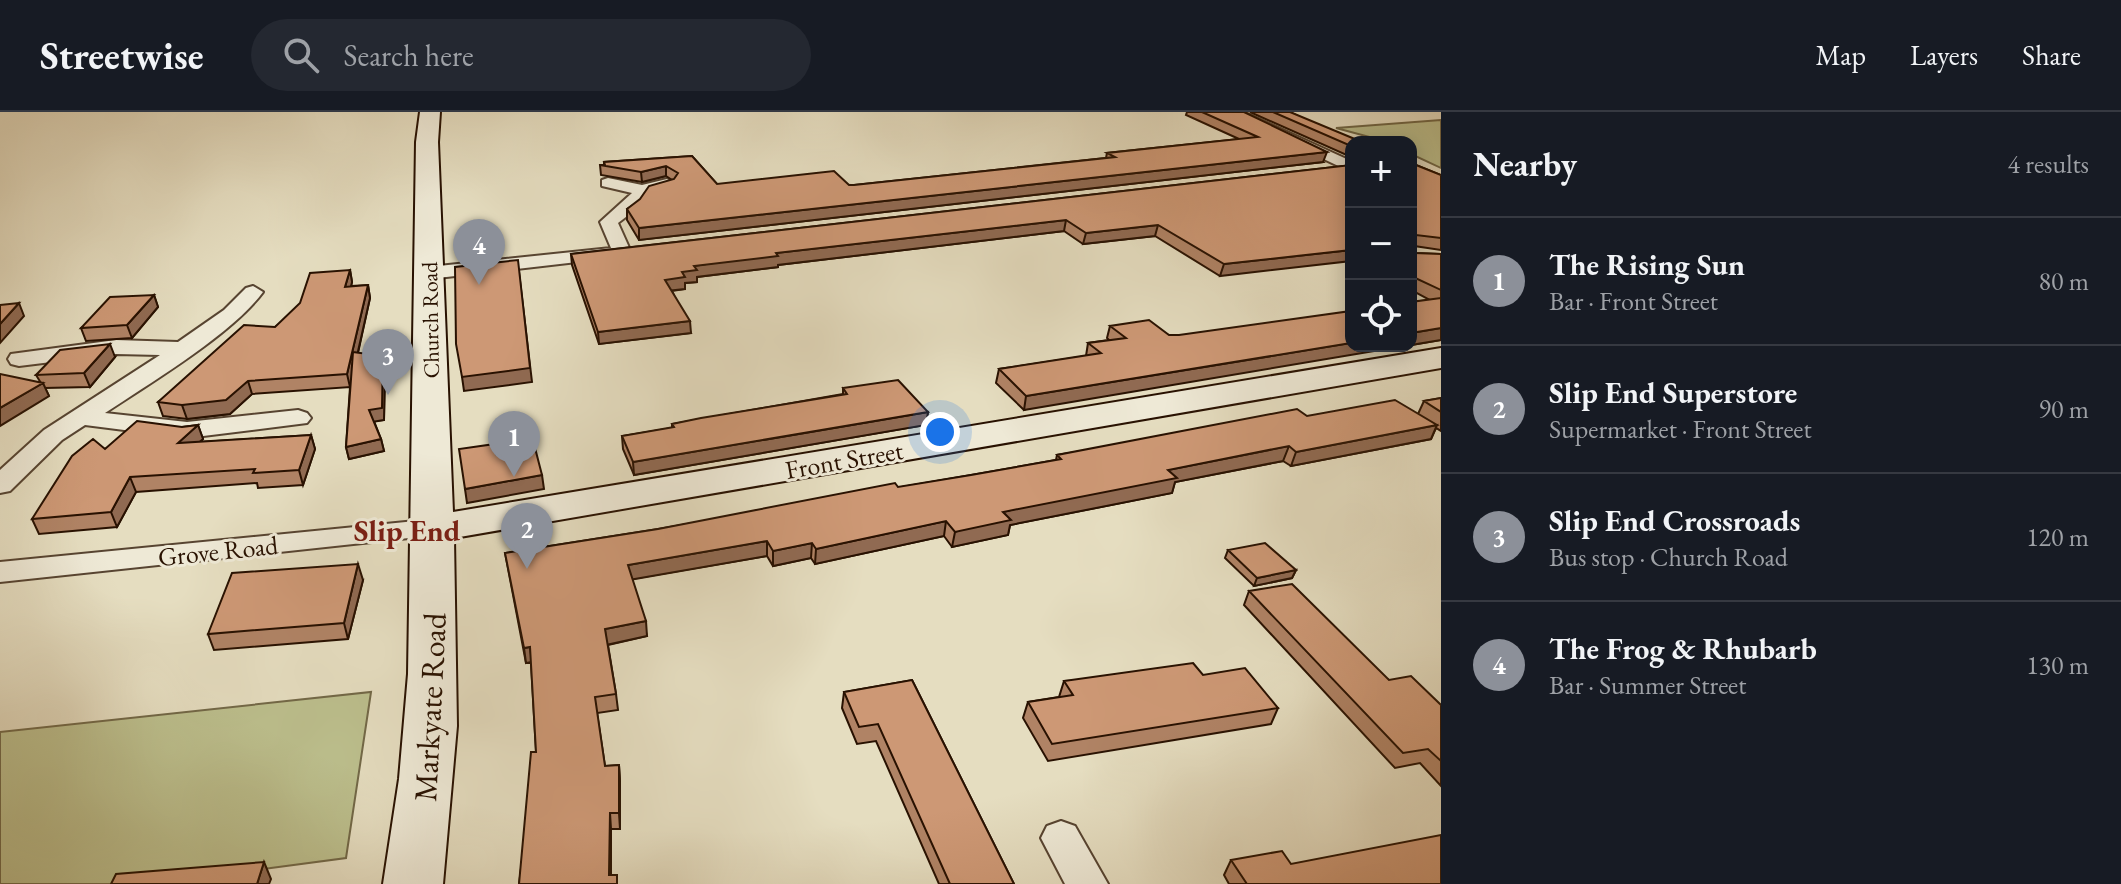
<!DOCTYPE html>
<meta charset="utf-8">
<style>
:root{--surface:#171b24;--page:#242831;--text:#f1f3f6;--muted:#9ea1a6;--line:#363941;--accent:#8c9099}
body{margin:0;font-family:"EB Garamond",serif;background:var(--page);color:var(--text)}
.controls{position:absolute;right:24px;top:24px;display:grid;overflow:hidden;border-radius:16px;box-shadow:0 4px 20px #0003}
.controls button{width:72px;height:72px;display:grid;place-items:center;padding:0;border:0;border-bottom:2px solid var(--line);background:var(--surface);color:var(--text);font:40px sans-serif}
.you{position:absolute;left:940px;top:320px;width:28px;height:28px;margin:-20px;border:6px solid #fff;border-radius:50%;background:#1a73e8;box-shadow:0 0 0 12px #1a73e833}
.badge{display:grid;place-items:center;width:52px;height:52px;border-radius:50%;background:var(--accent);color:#fff;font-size:26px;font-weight:700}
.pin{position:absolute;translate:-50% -66px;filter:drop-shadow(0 2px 4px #0008)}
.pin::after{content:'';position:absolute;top:42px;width:28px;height:24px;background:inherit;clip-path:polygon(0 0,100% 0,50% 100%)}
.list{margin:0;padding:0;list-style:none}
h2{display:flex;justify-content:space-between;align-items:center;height:104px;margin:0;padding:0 32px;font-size:34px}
h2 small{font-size:26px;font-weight:400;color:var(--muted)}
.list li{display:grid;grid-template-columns:52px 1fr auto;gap:24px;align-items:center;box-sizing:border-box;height:128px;padding:0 32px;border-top:2px solid var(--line)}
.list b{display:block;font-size:30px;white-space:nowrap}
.list p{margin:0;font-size:26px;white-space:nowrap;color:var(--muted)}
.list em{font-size:26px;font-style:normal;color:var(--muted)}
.icon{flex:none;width:44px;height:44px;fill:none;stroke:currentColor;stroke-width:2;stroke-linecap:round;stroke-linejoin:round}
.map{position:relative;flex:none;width:1441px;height:772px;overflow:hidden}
header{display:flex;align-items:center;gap:48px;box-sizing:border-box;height:112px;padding:0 40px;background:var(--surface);border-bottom:2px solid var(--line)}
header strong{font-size:38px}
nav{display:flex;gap:44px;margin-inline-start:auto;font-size:28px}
.search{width:560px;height:72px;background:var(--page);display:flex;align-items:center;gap:20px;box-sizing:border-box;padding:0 28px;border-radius:44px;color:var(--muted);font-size:30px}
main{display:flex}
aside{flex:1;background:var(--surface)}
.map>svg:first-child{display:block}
.green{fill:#bcbf8d;stroke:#726847;stroke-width:2}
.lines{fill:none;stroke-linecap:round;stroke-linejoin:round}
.street-casing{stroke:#574431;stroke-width:4}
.secondary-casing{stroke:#281101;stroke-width:4}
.street{fill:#eee9d6;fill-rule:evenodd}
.secondary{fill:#eee9d6;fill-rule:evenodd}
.wall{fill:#b08365;stroke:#281101;stroke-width:2}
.shaded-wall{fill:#906a52;stroke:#281101;stroke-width:2}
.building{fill:#cd9875;stroke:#281101;stroke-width:2}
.labels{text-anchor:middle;stroke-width:6;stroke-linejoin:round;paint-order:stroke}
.far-street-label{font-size:22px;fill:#281101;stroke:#eee9d6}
.street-label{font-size:26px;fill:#281101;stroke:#eee9d6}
.quarter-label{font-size:30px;font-weight:bold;fill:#7a1f14;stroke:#eee9d6}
.near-street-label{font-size:32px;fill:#281101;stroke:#eee9d6}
</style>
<header>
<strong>Streetwise</strong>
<div class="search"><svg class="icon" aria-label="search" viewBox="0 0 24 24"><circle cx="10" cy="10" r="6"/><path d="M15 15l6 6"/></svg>Search here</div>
<nav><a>Map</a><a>Layers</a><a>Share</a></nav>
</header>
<main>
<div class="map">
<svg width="1441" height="772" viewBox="0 0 1441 772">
<rect width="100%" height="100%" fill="#e5ddc0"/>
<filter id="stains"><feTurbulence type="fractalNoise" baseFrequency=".0025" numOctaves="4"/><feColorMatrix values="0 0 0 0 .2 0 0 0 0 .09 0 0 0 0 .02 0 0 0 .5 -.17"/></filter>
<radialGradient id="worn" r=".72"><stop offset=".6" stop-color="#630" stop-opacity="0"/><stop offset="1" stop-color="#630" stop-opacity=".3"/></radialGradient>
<path class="green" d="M1441,8v48l-30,-14v-12h-23l-52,-14z
M371,580l-25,166 -194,26h-152v-152z"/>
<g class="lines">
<defs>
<path id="street" d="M1225,0h18l108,49v11z
M608,66l34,7 25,-6 8,5 -2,3 -25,7 -9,13 -21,16 13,29 -2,4 -200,23 -10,-6 10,-6 182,-19 -11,-26 32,-29 -30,-7v-6z
M253,174l10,6c-31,42 -113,91 -158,121l82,9 111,-12 9,3 4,5 -4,5 -120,15 -102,-13 -23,15 -52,51 -10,2v-23l44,-40 116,-75 -44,-1 -97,12 -8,-2 -3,-5 3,-5 105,-14 62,2 46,-32 22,-22z
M436,407l10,3 5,6 -5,6 -446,48v-20z
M1061,709l14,5 33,58h-43l-24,-46 6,-12z"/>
<path id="secondary" d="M420,0h20l-2,30 15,370 988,-164v20l-987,170 3,188 -14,158h-60l16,-105 9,-105 8,-532z"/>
</defs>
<use href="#street" class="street-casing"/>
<use href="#secondary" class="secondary-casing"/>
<use href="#street" class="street"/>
<use href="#secondary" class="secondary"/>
</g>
<path class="wall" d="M1187,0h57l79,50 -684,78 -12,-20v-11l45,-29 -6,-4 -24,6 -41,-7 -1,-10h4v-3l88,-6 25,28 137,1 252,-27 1,-5 132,-14 -53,-24z
M1250,0h40l61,30v15z
M1411,51l30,12v75l-27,-4 1,7 26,1v86l-30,5v-43l19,-2 -19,-10z
M1351,53l-131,111 -65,-40 -72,8 -19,-13 -286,34v2l-81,10v5l-12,1v6l-13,2 19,42 -92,11 -27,-79 -1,-11z
M350,158l2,12 -1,4 17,-1 2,13 -12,55 27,14 -1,53 -10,1 7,18 3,12 -35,8 -3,-12 4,-60 -98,7 -22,20 -43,5 -24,-3 -5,-14 117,-75z
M154,183l4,12 -26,31 -46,3 -5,-13z
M1110,214l59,9h10l-155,75 -28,-27 3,-14 87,-13 2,-13 21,-3 -2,-2z
M115,245l-25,30 -45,1 4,8 -13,-21z
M843,276l85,24 -2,13 -292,50 -11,-26 -1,-13 50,-8v-4l171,-30z
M1441,286v33l-5,-3 -5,11 -140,27 -8,-5 -108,21 -3,11 -162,32 -2,10 -56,12 -8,-11 -129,28 -4,-6 -38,8 -6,-10 -135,23 15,57 -39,9 8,49 2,16 -21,3 8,53 14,-1 1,17v47h-9v46l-92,9 17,-132 -5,-89h-5l-21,-110 153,-24 313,-54 85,-15 1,-5 250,-39 111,-2 6,-13z
M198,313l5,14 -3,3 111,-7 4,14 -12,36 -45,3 -1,-5 -121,9 -19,35 -78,7 -7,-15 73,-70 77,-22z
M1228,438l68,20 -4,8 -38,8 -29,-28z
M363,468l-15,59 -134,11 -6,-16z
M1249,479l140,89 52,25v81l-21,-23 -25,5 -151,-163z
M1203,563l75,33 -7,16 -223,37 -25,-43 5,-16 31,-5 5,-16z
M912,568l102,204h-75l-63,-143 -19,3 -15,-36 2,-16z
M1231,748l60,4 150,20h-212l-5,-9z"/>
<path class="shaded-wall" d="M1327,40l-4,10 -684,78v-12z
M666,54v10l-24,6 -1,-10z
M1066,108l-2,11 -286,34v2l-81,10v5l-12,1v6l-19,2 -1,-11 29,-14 82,-13z
M1158,113l-3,11 -72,8 3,-11z
M1351,138v11l-131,15 4,-12z
M350,158l2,12 -4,17 -3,-12z
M519,160l13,110 -68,9 -2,-14z
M368,173l2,13 -20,89 -3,-13z
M154,183l4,12 -26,31 -5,-13z
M19,191l5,13 -24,27v-19z
M690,209l1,12 -92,11 -1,-12z
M1441,216v12l-30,5v-12z
M1351,231v3h53l-380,64 2,-14z
M110,232l5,13 -25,30 -6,-14z
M383,244l2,11 -1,53 -12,2 -3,-12z
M248,269l4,13 -22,20 -43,5 -5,-14z
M43,271l6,13 -49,30v-18z
M928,300l-2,13 -292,50 -1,-13z
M198,313l5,14 -20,18 -5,-14z
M1437,313l-6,14 -140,27 5,-14z
M311,323l4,14 -12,36 -4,-15z
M381,327l3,12 -35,8 -3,-12z
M1289,334l-6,15 -108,21 -3,11 -162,32 -2,10 -56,12 3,-15 48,-20 165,-42z
M542,363l2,14 -77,14 -2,-14z
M130,365l6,15 -19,35 -6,-15z
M946,409l-2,15 -129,28 1,-15z
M767,429v15l-138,24 -1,-15z
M812,431l-1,15 -38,8v-15z
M358,452l5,16 -15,59 -4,-16z
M1296,458l-4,8 -38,8 3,-8z
M646,509l1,15 -41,9 -1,-16z
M530,535l2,15 -6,1 -2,-15z
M619,653l1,17v47l-1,-16z
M610,701l1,16v55l-2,-9z
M264,750l7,17 -2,5h-12z"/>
<path class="building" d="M1202,0h42l83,40 -688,76 -12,-19 13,-10 9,-13 25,-7 4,-6 -12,-7 -25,6 -41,-7h5l-1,-3 88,-6 25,28 117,-13 15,14h5l261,-28 -8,-4 151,-16z
M1273,0h17l72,30h-11v4z
M1411,51l30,12v63l-25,-3 -3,3 2,15 26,1v36l-30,-14z
M1351,53v85l-127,14 -66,-39 -72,8 -20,-13 -290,33 2,3 -84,10 3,4 -15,2 3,5 -20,3 25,41 -92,11 -27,-78z
M518,148l12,108 -68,9 -6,-33 -1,-77z
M350,158l-5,17 23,-2 -21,89 -99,7 -22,19 -44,5 -24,-3 86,-77 31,2 25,-24 10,-30z
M154,183l-27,30 -46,3 29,-31z
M1441,186v30l-30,5v-31z
M19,191l-19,21v-19z
M1351,199v32l-325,53 -27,-27 102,-16 -13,-10 38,-5 -16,-12 39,-6 20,15h10z
M110,232l-26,29 -48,2 24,-25z
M353,240l30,4 -1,52 -13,2 12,29 -35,8z
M0,262l43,9 -43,25z
M898,268l30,32 -295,50 -11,-26 52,-9 -2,-3 29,-6 146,-24 -4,-6z
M1441,286v14l-17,-11z
M1395,288l42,25 -141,27 -7,-6 -121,24 9,8 -174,34 8,8 -56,12 -9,-11 -130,28 -4,-6 -39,8 -6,-10 -139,24 18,56 -41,8 11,65 -21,3 10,69 14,-1v48h-9l-1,62h8v9h-98l12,-132h5l-6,-105 -6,1 -19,-95 153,-24 237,-46 3,4 73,-12 90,-16 -4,-4 240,-46 10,7z
M137,309l45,6 16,-2 -20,18 133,-8 -12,35 -46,3 2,-4 -125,8 -19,35 -79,7 40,-63 21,-17 12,10z
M495,332l1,10 39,-6 7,27 -77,14 -6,-40z
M1265,431l31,27 -39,8 -29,-28z
M358,452l-14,59 -136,11 24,-61z
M1292,472l97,96 22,-4 30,29v56l-13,-12 -25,4 -154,-162z
M1193,551l10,12 42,-7 33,40 -226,36 -24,-42 45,-7 -9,-14z
M912,568l102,204h-64l-72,-160 -19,3 -15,-35z
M1441,723v49h-194l-16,-24 51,-9 9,13z
M264,750l-7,22h-146l5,-10z"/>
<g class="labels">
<g class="far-street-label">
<text transform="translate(430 208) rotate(-91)" y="8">Church Road</text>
</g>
<g class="street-label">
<text transform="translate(844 348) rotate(-10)" y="9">Front Street</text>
<text transform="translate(218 439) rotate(-6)" y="9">Grove Road</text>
</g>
<g class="quarter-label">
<text x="407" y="429">Slip End</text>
</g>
<g class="near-street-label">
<text transform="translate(430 595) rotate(-87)" y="11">Markyate Road</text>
</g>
</g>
<rect width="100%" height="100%" filter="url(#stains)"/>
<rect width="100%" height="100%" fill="url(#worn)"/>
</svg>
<div class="controls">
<button>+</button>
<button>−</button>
<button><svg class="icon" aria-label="locate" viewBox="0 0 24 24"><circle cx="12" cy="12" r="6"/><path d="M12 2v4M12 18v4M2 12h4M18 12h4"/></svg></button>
</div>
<div class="you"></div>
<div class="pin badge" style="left:514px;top:365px">1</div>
<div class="pin badge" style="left:527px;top:457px">2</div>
<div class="pin badge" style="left:388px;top:283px">3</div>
<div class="pin badge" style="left:479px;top:173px">4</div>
</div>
<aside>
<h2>Nearby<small>4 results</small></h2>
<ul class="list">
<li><span class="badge">1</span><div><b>The Rising Sun</b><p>Bar · Front Street</p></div><em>80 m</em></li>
<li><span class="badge">2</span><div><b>Slip End Superstore</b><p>Supermarket · Front Street</p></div><em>90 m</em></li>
<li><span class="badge">3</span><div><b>Slip End Crossroads</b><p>Bus stop · Church Road</p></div><em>120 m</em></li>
<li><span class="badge">4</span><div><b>The Frog &amp; Rhubarb</b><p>Bar · Summer Street</p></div><em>130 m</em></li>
</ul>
</aside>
</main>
